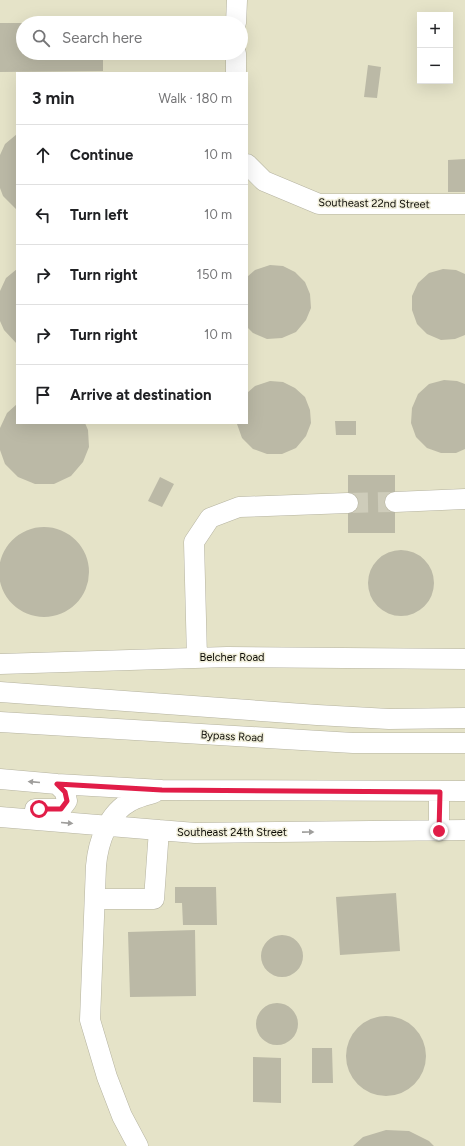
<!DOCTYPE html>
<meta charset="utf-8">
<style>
:root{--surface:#fff;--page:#f6f6f6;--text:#202124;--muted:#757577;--line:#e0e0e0}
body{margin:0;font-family:Figtree,sans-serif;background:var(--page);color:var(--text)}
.controls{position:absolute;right:12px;top:12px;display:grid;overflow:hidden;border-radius:0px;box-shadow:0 4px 16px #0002}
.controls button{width:36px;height:36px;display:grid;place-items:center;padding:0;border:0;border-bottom:1px solid var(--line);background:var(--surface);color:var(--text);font:20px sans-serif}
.stop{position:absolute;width:12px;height:12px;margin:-9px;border:3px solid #e11d48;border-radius:50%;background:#fff}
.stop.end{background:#e11d48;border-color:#fff;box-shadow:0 1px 4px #0008}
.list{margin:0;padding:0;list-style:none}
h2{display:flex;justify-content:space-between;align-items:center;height:52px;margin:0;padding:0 16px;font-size:17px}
h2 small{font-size:13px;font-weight:400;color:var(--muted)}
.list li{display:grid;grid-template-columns:26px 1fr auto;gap:12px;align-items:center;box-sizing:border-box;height:60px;padding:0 16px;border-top:1px solid var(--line)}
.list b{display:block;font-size:15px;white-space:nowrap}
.list em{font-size:13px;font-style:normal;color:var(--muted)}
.icon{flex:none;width:22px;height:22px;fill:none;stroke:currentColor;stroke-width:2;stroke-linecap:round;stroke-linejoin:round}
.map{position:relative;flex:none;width:465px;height:1146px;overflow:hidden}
.search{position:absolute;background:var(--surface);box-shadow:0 4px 16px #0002;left:16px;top:16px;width:232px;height:44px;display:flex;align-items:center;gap:10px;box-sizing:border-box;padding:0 14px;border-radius:22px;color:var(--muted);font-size:15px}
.panel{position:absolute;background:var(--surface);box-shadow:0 4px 16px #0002;left:16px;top:72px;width:232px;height:352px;border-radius:0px}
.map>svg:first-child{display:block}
.built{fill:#e5e3c8;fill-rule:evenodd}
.building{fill:#bbb9a6}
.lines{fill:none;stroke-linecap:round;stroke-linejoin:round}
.minor-tunnel{stroke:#ceccba;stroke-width:20;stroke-dasharray:20 10;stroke-linecap:butt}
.minor-casing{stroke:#b5b3a0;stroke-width:21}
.minor{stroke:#fff;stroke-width:20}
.oneway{fill:#9f9e9c}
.route{stroke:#e11d48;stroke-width:5}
.labels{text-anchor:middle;stroke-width:3;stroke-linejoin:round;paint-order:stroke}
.street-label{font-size:11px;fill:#0e0d07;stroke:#f0eeda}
</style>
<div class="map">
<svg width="465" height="1146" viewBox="0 0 465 1146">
<rect width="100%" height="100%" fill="#f0eeda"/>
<path class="built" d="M0,0h465v1146h-465zM420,15h30v66h-30zM23,23h218v30h-218zM17,73h230v350h-230z"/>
<path class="building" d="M0,23h23v30h80v18l-103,1z
M368,65l13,2 -4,31 -13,-1z
M17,134v76l-14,-14 -3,-8v-33l5,-11z
M465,159v33h-17v-32z
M270,265l13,1 12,6 10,10 5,12 1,14 -5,12 -10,12 -14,6 -15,1 -14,-6 -6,-6v-50l8,-7z
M17,269v75l-13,-14 -4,-9v-30l6,-13z
M443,269l13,1 9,4v61l-10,4 -14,1 -14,-6 -10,-10 -5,-14v-14l6,-13 11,-10z
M444,380l13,1 8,3v65l-9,4h-15l-14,-5 -11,-11 -5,-14 1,-15 6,-14 11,-10z
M270,381l13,1 12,6 10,9 5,13 1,13 -5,13 -10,12 -14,6h-15l-14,-5 -11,-11 -5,-14 10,-1v-30l8,-7z
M17,404v19h68l3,7 1,17 -6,15 -12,14 -17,8h-19l-17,-7 -13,-13 -5,-14v-22l7,-15z
M335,421h21v14h-20z
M348,475h47v58h-47z
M160,477l14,7 -12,23 -14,-6z
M-1 572a45 45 0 1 1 90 0a45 45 0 1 1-90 0Z
M368 583a33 33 0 1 1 66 0a33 33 0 1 1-66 0Z
M175,887h41l1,38h-34l-1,-22h-7z
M396,893l4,58 -60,4 -4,-58z
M195,930l1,66 -66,1 -2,-65z
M261 956a21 21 0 1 1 42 0a21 21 0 1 1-42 0Z
M256 1024a21 21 0 1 1 42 0a21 21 0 1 1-42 0Z
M346 1056a40 40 0 1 1 80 0a40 40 0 1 1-80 0Z
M312,1048h20l1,35h-21z
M253,1057l28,1v45l-28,-1z
M386,1130l23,1 20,10 5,5h-81l10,-9z"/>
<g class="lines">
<path class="minor-tunnel" d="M348,503l47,-1"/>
<defs>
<path id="minor" d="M236,23l1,-23
M236,73v-20
M247,164l17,17 55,23h146
M395,502l70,-3
M197,658l-3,-116 16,-24 29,-11 109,-4
M0,664l227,-7 238,2
M0,692l317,23 72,4 76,-1
M0,722l353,21h112
M0,779l57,5 105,6 303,1
M35,809h26l6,-8 -2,-9 -8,-8
M0,817l195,16 270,-3
M439,831v-39
M95,899h59l5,-69
M138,1146l-16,-30 -15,-39 -17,-57 6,-154c2,-24 12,-53 35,-65 7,-4 16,-6 23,-8"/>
</defs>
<use href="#minor" class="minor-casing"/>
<use href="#minor" class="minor"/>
</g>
<defs><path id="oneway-solid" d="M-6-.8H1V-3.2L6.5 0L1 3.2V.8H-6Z"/></defs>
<g class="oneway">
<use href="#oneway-solid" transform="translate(34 782) rotate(-175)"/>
<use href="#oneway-solid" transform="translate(67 823) rotate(5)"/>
<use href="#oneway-solid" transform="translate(308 832) rotate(-1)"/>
</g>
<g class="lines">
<path class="route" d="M39,809h22l6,-8 -2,-9 -8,-8 105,6 278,2 -1,39"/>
</g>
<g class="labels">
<g class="street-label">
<text transform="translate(374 203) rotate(1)" y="4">Southeast 22nd Street</text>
<text x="232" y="661">Belcher Road</text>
<text transform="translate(232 736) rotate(3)" y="4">Bypass Road</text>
<text x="232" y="836">Southeast 24th Street</text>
</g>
</g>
</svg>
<div class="controls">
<button>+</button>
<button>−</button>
</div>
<div class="stop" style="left:39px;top:809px"></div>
<div class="stop end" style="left:439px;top:831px"></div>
<div class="search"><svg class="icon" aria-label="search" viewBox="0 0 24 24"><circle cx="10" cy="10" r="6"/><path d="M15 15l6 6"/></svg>Search here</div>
<section class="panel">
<h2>3 min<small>Walk · 180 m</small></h2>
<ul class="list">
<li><svg class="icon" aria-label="ahead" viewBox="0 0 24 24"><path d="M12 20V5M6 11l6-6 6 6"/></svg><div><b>Continue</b></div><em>10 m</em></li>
<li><svg class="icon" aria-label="left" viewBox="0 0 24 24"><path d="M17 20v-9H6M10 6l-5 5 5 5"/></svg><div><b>Turn left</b></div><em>10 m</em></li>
<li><svg class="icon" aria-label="right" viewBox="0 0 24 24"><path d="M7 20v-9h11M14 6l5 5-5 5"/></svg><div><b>Turn right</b></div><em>150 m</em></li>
<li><svg class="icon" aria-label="right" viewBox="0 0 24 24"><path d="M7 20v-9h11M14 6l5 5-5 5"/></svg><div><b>Turn right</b></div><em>10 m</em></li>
<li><svg class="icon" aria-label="arrive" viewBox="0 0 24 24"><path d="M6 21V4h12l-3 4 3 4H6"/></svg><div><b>Arrive at destination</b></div></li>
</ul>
</section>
</div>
